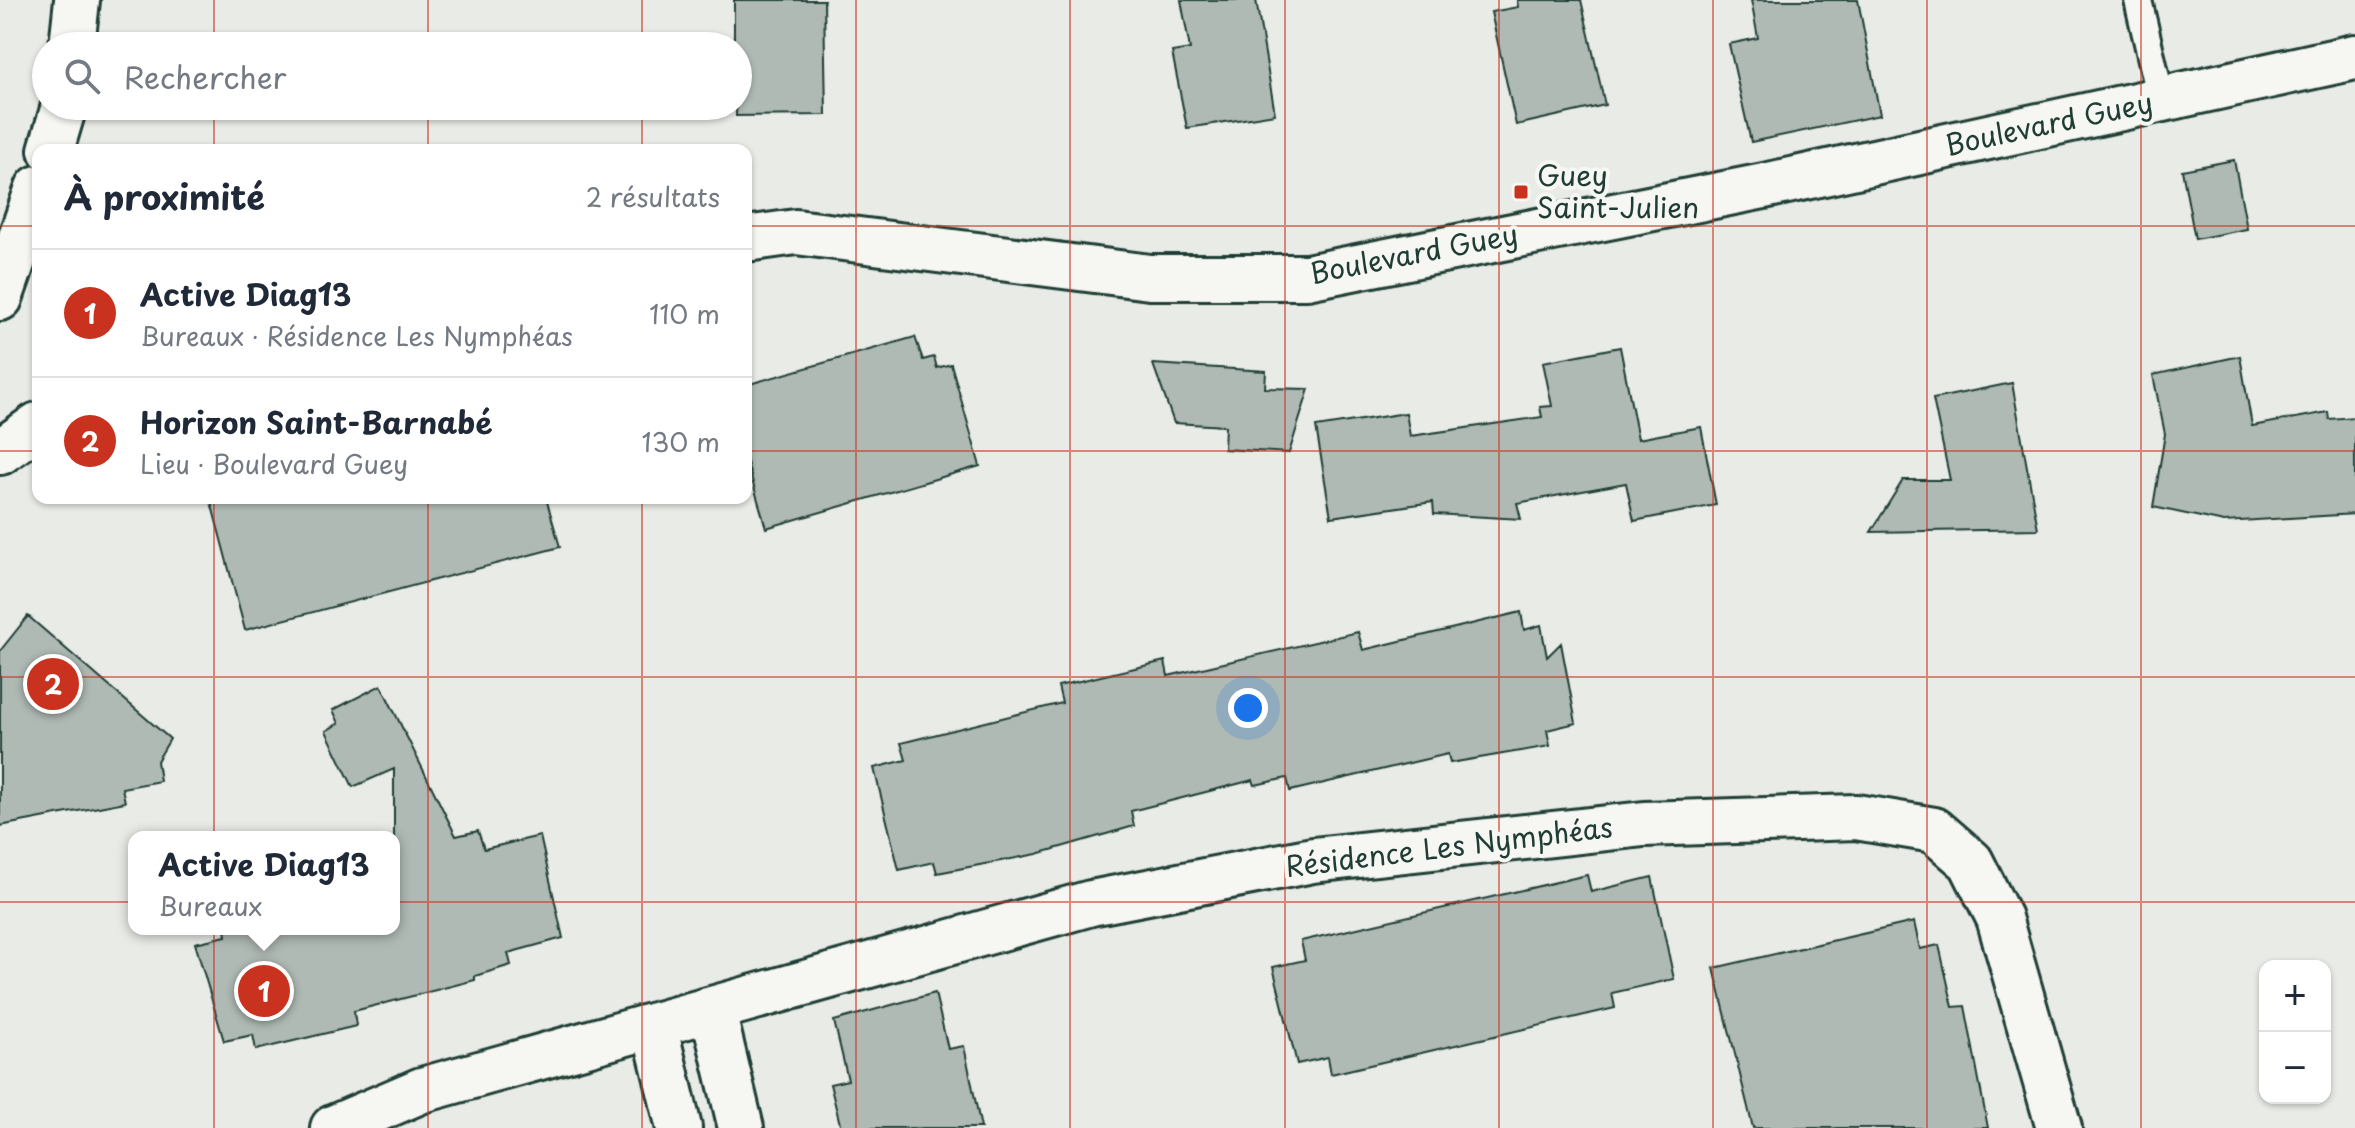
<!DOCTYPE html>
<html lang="fr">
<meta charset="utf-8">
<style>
:root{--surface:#fff;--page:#f6f6f7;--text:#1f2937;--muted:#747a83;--line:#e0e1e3;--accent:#c8321e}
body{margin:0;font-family:"Playpen Sans",sans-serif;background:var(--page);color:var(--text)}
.controls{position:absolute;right:24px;bottom:24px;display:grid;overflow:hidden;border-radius:16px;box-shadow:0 2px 6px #0004}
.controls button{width:72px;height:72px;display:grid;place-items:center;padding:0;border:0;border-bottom:2px solid var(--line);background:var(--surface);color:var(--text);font:40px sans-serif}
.you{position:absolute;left:1248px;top:708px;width:28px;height:28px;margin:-20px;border:6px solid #fff;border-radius:50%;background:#1a73e8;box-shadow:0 0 0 12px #1a73e833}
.badge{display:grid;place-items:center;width:52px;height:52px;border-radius:50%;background:var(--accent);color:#fff;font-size:26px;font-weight:700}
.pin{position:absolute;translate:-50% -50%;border:4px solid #fff;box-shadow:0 2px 8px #0006}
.popup{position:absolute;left:128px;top:831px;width:272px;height:104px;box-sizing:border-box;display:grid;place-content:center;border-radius:16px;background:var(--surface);filter:drop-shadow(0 2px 6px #0005);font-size:26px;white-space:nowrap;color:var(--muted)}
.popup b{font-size:30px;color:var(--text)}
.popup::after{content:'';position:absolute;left:50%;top:100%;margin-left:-16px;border:16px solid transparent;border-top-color:var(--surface)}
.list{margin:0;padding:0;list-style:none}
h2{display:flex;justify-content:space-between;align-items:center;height:104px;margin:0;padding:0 32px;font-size:34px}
h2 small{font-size:26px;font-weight:400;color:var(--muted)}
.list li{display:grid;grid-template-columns:52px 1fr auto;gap:24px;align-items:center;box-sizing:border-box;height:128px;padding:0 32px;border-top:2px solid var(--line)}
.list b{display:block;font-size:30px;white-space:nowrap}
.list p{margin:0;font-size:26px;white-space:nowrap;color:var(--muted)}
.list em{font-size:26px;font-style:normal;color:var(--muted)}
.icon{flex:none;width:44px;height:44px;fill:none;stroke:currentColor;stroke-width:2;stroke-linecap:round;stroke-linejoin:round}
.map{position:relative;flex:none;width:2355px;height:1128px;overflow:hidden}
.search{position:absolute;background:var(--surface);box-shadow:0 2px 6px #0004;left:32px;top:32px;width:720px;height:88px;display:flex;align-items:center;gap:20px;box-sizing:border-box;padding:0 28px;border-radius:44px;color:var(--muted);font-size:30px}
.panel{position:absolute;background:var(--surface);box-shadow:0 2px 6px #0004;left:32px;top:144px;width:720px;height:360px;border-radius:16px}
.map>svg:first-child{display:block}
.building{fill:#b0bab5;stroke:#1f3d34;stroke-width:2}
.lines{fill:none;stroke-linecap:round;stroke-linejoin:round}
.lane-casing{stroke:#1f3d34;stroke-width:32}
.street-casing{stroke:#1f3d34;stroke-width:50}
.lane{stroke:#f6f6f2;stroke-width:26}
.street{stroke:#f6f6f2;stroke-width:44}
.grid{fill:none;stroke:#c8321e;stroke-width:2;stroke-opacity:0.55}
.poi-dot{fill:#c8321e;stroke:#f6f6f2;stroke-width:3}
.labels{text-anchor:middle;stroke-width:8;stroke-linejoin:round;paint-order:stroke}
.street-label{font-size:28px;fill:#1f3d34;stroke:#f6f6f2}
.poi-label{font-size:28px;fill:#1f3d34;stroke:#f6f6f2;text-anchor:start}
</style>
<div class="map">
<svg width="2355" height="1128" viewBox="0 0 2355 1128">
<rect width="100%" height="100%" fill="#e9ebe7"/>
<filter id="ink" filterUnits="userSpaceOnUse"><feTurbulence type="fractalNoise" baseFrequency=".0125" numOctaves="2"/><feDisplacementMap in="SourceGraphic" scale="16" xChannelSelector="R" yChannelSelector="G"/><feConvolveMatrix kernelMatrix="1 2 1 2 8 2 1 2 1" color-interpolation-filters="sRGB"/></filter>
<g filter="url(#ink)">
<path class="building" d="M734,0h90l2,115 -90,1 2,-70h-4z
M1181,0h75l19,114 -88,14 -15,-76 18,-3z
M1517,0h64l24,105 -89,20 -25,-113 27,-5z
M1751,0h107l22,115 -129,27 -22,-98 29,-6z
M2234,160l13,69 -52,10 -13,-69z
M915,337l8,23 11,-3 3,11 14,-4 29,102 -214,62 -20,-69v-74z
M1620,347l18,92 63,-12 15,78 -82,16 -8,-38 -109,20 4,16 -87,-5 -1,-12 -102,15 -15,-90 90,-14 4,23 132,-19 -2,-10 12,-1 -9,-44z
M2240,356l12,70 76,-14 1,7 26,-2v97l-131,8 -71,-15 12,-73 -12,-59z
M1153,364l113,7 -1,17 44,1 -20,64 -65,-4 1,-23 -51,-3z
M2012,383l26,146 -167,3 32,-52h47l-17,-81z
M210,498h336l14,49 -315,83z
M1521,612l3,18 17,-5 6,32 14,-14 15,80 -29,7 3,16 -100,17 -2,-9 -158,37 -3,-13 -32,7 -2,-5 -122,31 3,15 -97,28 -100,19 -3,-11 -35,8 -25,-102 32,-8 -5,-17 161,-40 -4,-17 107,-25 3,15 190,-44 5,18z
M28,616l142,123 -13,22 3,20 -38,7 3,14 -125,24v-175z
M381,685l75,151 22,-5 6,18 56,-13 23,102 -55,15 3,12 -36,11v4l-121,31 2,15 -100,24 -3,-15 -29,6 -29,-98 31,-7 -1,-7h169v-160l-41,18 -27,-56 13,-8 -6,-13z
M1587,875l4,17 61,-15 22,102 -62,14 3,15 -284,66 -3,-17 -31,7 -24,-97 32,-7 -4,-19z
M1914,922l6,27 19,-4 14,62 12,-1 23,122h-235l-39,-160z
M935,993l13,56 16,-3 17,82h-140l-11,-44 18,-4 -14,-59z"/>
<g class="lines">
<defs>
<path id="lane" d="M2138,0l23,99"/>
<path id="street" d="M72,46l5,-46
M51,150l13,-44
M746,239l50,-7 354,45h157l457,-91 591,-129
M0,298l38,-110
M0,452l38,-27
M713,1011l28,117
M654,1025l25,103
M333,1128l89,-38 669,-187 222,-43 331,-36 212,-7 78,13 37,32 28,56 60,210"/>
</defs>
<use href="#lane" class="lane-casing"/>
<use href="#street" class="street-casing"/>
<use href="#lane" class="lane"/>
<use href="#street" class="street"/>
</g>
</g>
<path class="grid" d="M214,0v46M428,0v46M642,0v46M856,0v1128M1070,0v1128M1285,0v1128M1499,0v1128M1713,0v1128M1927,0v1128M2141,0v1128M214,106v44M428,106v44M642,106v44M0,226h38M746,226h1609M0,451h38M746,451h1609M214,498v630M428,498v630M642,498v630M0,677h2355M0,902h2355"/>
<rect class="poi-dot" x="1513" y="184" width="16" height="16" rx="4"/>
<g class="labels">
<g class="street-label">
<text transform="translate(2049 124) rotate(-12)" y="10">Boulevard Guey</text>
<text transform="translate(1414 254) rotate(-11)" y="10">Boulevard Guey</text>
<text transform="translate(1449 847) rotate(-7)" y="10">Résidence Les Nymphéas</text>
</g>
<g class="poi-label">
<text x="1537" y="186">Guey<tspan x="1537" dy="32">Saint-Julien</tspan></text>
</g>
</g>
</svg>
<div class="controls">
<button>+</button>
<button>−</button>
</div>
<div class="you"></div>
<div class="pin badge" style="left:264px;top:991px">1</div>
<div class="popup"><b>Active Diag13</b>Bureaux</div>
<div class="pin badge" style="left:53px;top:684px">2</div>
<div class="search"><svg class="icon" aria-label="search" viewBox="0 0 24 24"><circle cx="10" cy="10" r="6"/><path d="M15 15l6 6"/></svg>Rechercher</div>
<section class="panel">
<h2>À proximité<small>2 résultats</small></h2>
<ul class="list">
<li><span class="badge">1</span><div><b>Active Diag13</b><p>Bureaux · Résidence Les Nymphéas</p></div><em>110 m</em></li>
<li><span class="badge">2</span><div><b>Horizon Saint-Barnabé</b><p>Lieu · Boulevard Guey</p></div><em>130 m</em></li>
</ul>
</section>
</div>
